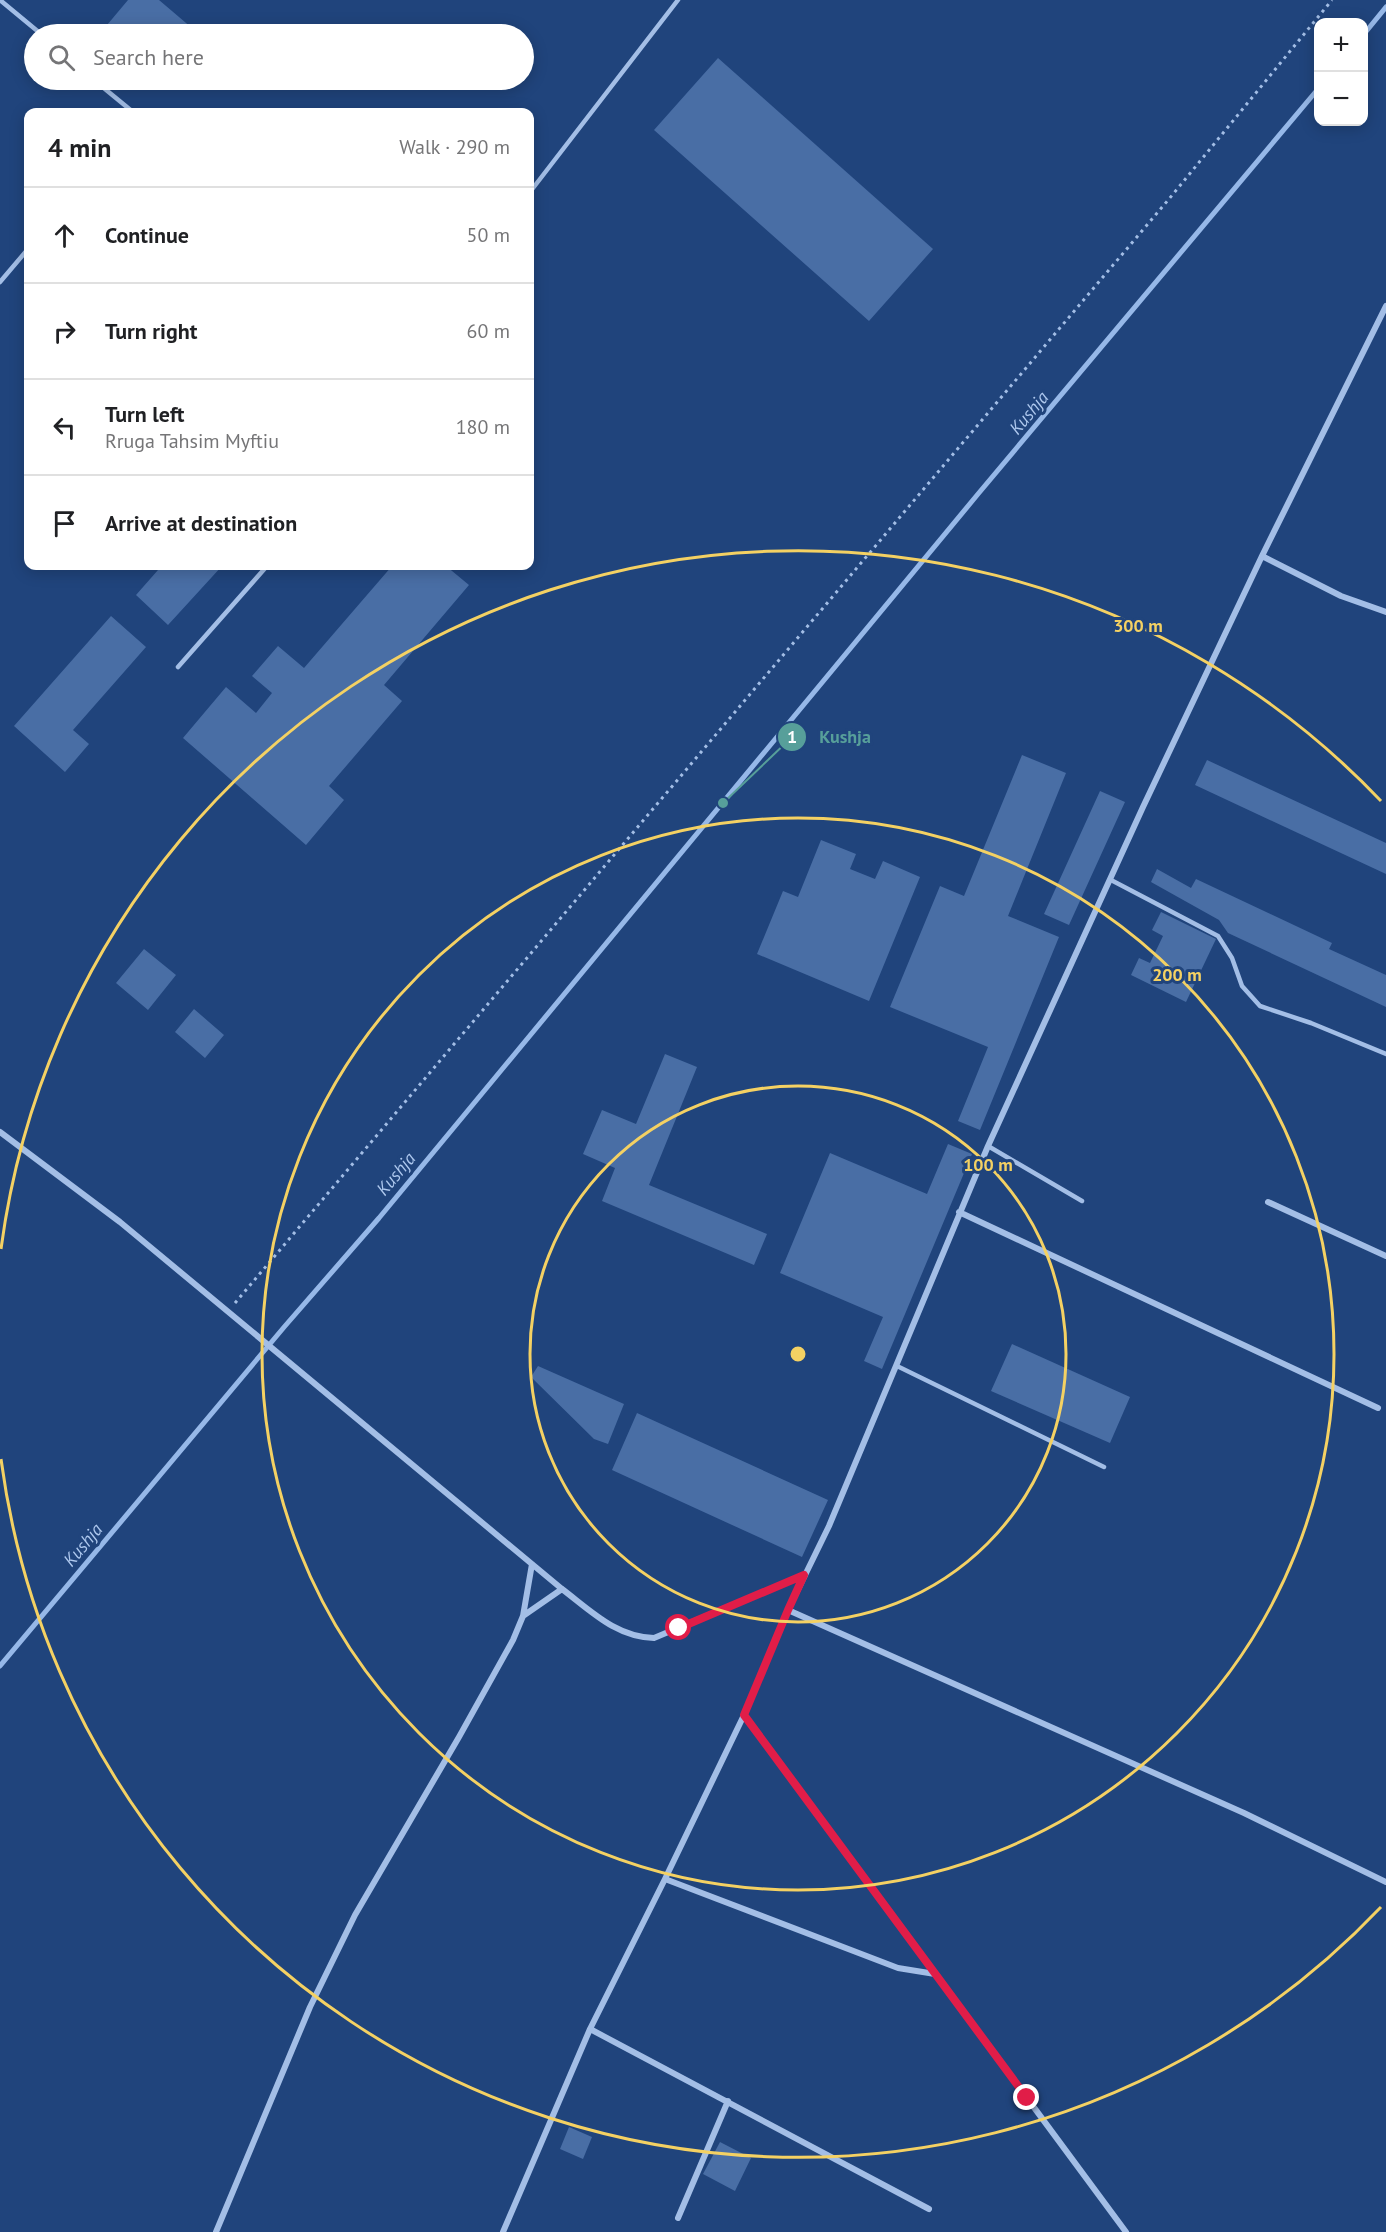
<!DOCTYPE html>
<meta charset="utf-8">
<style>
:root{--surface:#fff;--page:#f6f6f6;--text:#202124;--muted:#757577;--line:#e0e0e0}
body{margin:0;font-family:"PT Sans",sans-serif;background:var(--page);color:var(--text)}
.controls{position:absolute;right:18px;top:18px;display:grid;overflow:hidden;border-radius:12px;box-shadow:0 3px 15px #0003}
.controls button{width:54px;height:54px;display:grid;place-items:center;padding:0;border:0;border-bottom:2px solid var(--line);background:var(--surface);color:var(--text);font:30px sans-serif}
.stop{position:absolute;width:18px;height:18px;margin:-14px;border:4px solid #e11d48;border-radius:50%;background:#fff}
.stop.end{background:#e11d48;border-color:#fff;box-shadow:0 2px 6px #0008}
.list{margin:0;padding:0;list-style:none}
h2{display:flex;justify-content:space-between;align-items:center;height:78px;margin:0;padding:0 24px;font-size:26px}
h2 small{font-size:20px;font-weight:400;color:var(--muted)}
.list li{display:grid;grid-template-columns:39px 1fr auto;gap:18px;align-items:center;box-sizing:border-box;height:96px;padding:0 24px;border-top:2px solid var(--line)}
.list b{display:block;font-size:22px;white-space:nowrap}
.list p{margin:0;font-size:20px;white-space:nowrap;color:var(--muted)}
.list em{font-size:20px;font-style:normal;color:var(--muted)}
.icon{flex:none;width:33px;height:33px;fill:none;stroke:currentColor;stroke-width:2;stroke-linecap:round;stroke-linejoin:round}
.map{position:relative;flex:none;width:1386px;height:2232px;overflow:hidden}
.search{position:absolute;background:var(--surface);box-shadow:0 3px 15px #0003;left:24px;top:24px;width:510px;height:66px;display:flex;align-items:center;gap:15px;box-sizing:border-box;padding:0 21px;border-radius:33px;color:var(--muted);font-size:22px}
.panel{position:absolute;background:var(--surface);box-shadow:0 3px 15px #0003;left:24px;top:108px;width:510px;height:462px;border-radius:12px}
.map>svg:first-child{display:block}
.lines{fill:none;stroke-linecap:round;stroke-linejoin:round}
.stream{stroke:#96b8e8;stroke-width:5}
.building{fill:#496ea5}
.path{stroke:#a3bee6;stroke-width:3;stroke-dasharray:3 4.5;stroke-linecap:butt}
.lane{stroke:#a3bee6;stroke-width:4.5}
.street{stroke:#a3bee6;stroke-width:6}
.route{stroke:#e11d48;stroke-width:8}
.ring{fill:none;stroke:#f4d163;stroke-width:3}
.labels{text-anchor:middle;stroke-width:6;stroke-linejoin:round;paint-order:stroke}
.water-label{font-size:18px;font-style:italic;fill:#aec8ee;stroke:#20447c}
.centre{fill:#f4d163;stroke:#20447c;stroke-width:3}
.ring-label{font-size:18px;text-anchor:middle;font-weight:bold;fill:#f4d163;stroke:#20447c;stroke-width:6;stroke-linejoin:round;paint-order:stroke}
.leader{fill:none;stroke:#579f9a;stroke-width:2}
.callout-dot{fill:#579f9a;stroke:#20447c;stroke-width:2}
.mark-label{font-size:18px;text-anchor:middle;font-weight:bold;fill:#fff}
.callout-label{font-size:18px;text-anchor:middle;font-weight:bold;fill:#579f9a;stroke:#20447c;stroke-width:6;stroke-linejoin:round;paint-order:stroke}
</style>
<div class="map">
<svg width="1386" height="2232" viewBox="0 0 1386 2232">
<rect width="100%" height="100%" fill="#20447c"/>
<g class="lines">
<path class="stream" d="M1364,34l22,-27
M0,1666l285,-340 94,-108 599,-724 340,-405"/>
</g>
<path class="building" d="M128,0h31l40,34h-80l-12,-9z
M718,58l215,191 -64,72 -215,-191z
M153,566h69l-54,59 -32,-30 22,-25z
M392,566h54l23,19 -85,100 18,16 -73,85 15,14 -38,45 -123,-107 43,-51 30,26 16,-20 -20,-17 26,-30 26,22z
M111,616l35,31 -73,83 16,14 -24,28 -51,-46z
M1022,755l44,18 -58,143 51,21 -79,193 -22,-9 30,-74 -98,-40 50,-121 24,10z
M1207,760l179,83v31l-191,-89z
M1100,791l25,11 -56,123 -25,-11z
M821,840l35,14 -6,15 25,10 8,-18 37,16 -51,124 -112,-47 26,-63 15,6z
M1157,869l34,19 5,-9 136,64 -3,6 57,26v32l-158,-74 -9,-13 -68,-38z
M1161,912l55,27 -30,63 -55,-27 8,-17 11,5 13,-27 -11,-6z
M144,949l32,26 -28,35 -32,-27z
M194,1009l30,26 -19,23 -30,-26z
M665,1054l32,13 -48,118 118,49 -13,31 -152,-64 13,-33 -32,-14 19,-44 34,14z
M948,1144l24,10 -90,215 -18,-8 19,-44 -103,-44 50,-120 97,41z
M1012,1344l118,53 -20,46 -119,-52z
M538,1366l86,38 -16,40 -14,-5 -63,-62z
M637,1413l191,87 -26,57 -190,-87z
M569,2127l23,10 -9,22 -23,-10z
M720,2142l31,16 -16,33 -32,-17z"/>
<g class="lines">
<path class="path" d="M235,1303l934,-1104 163,-199"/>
<path class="lane" d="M0,0l41,34
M94,80l39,32
M530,192l148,-192
M0,282l28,-33
M178,667l89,-101
M1111,880l107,56 14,22 10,28 18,20 51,17 75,31
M988,1146l94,55
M897,1366l207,101"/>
<path class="street" d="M1262,556l79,40 45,16
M0,1132l120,90 442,367c29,22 54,48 92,49l150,-63
M1268,1202l118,54
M959,1212l419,196
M788,1610l456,203 142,69
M523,1616l9,-52
M744,1715l382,517
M665,1879l233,89 37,6
M590,2029l339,180
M678,2218l50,-117
M216,2232l94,-225 45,-92 104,-178 54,-97 10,-24 39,-27
M503,2232l87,-203 75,-150 79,-164 44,-105 41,-84 159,-380 155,-339 119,-251 124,-250"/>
</g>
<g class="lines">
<path class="route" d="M679,1628l125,-53 -16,35 -44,105 283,383"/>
</g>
<g class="ring">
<circle cx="798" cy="1354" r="268"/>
<circle cx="798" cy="1354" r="536"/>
<path d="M1381 1907A804 804 0 0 1 1 1459M1 1249A804 804 0 0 1 1381 801"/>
</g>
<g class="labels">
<g class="water-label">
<text transform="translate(1029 413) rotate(-50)" y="6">Kushja</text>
<text transform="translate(396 1174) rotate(-50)" y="6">Kushja</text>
<text transform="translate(83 1545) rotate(-50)" y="6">Kushja</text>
</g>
</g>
<circle cx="798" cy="1354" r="9" class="centre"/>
<g class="ring-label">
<text x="1138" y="632">300 m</text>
<text x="1177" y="981">200 m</text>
<text x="988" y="1171">100 m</text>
</g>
<path class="leader" d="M723 803L792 737"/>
<g class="callout-dot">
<circle cx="723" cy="803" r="6"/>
<circle cx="792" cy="737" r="15"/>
</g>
<g class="mark-label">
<text x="792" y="743">1</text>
</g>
<g class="callout-label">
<text x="845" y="743">Kushja</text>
</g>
</svg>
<div class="controls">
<button>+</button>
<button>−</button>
</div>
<div class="stop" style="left:679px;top:1628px"></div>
<div class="stop end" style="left:1027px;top:2098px"></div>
<div class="search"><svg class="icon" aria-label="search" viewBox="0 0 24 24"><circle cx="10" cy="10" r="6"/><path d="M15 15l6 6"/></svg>Search here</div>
<section class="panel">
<h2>4 min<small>Walk · 290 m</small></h2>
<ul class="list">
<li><svg class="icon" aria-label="ahead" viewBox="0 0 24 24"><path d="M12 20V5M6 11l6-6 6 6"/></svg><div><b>Continue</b></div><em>50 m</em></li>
<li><svg class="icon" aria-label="right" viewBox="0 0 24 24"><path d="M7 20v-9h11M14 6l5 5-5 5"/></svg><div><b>Turn right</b></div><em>60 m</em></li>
<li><svg class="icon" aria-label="left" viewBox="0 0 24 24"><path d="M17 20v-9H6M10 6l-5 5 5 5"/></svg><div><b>Turn left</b><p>Rruga Tahsim Myftiu</p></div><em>180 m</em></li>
<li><svg class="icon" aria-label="arrive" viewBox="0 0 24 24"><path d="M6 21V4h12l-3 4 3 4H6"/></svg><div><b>Arrive at destination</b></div></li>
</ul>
</section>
</div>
